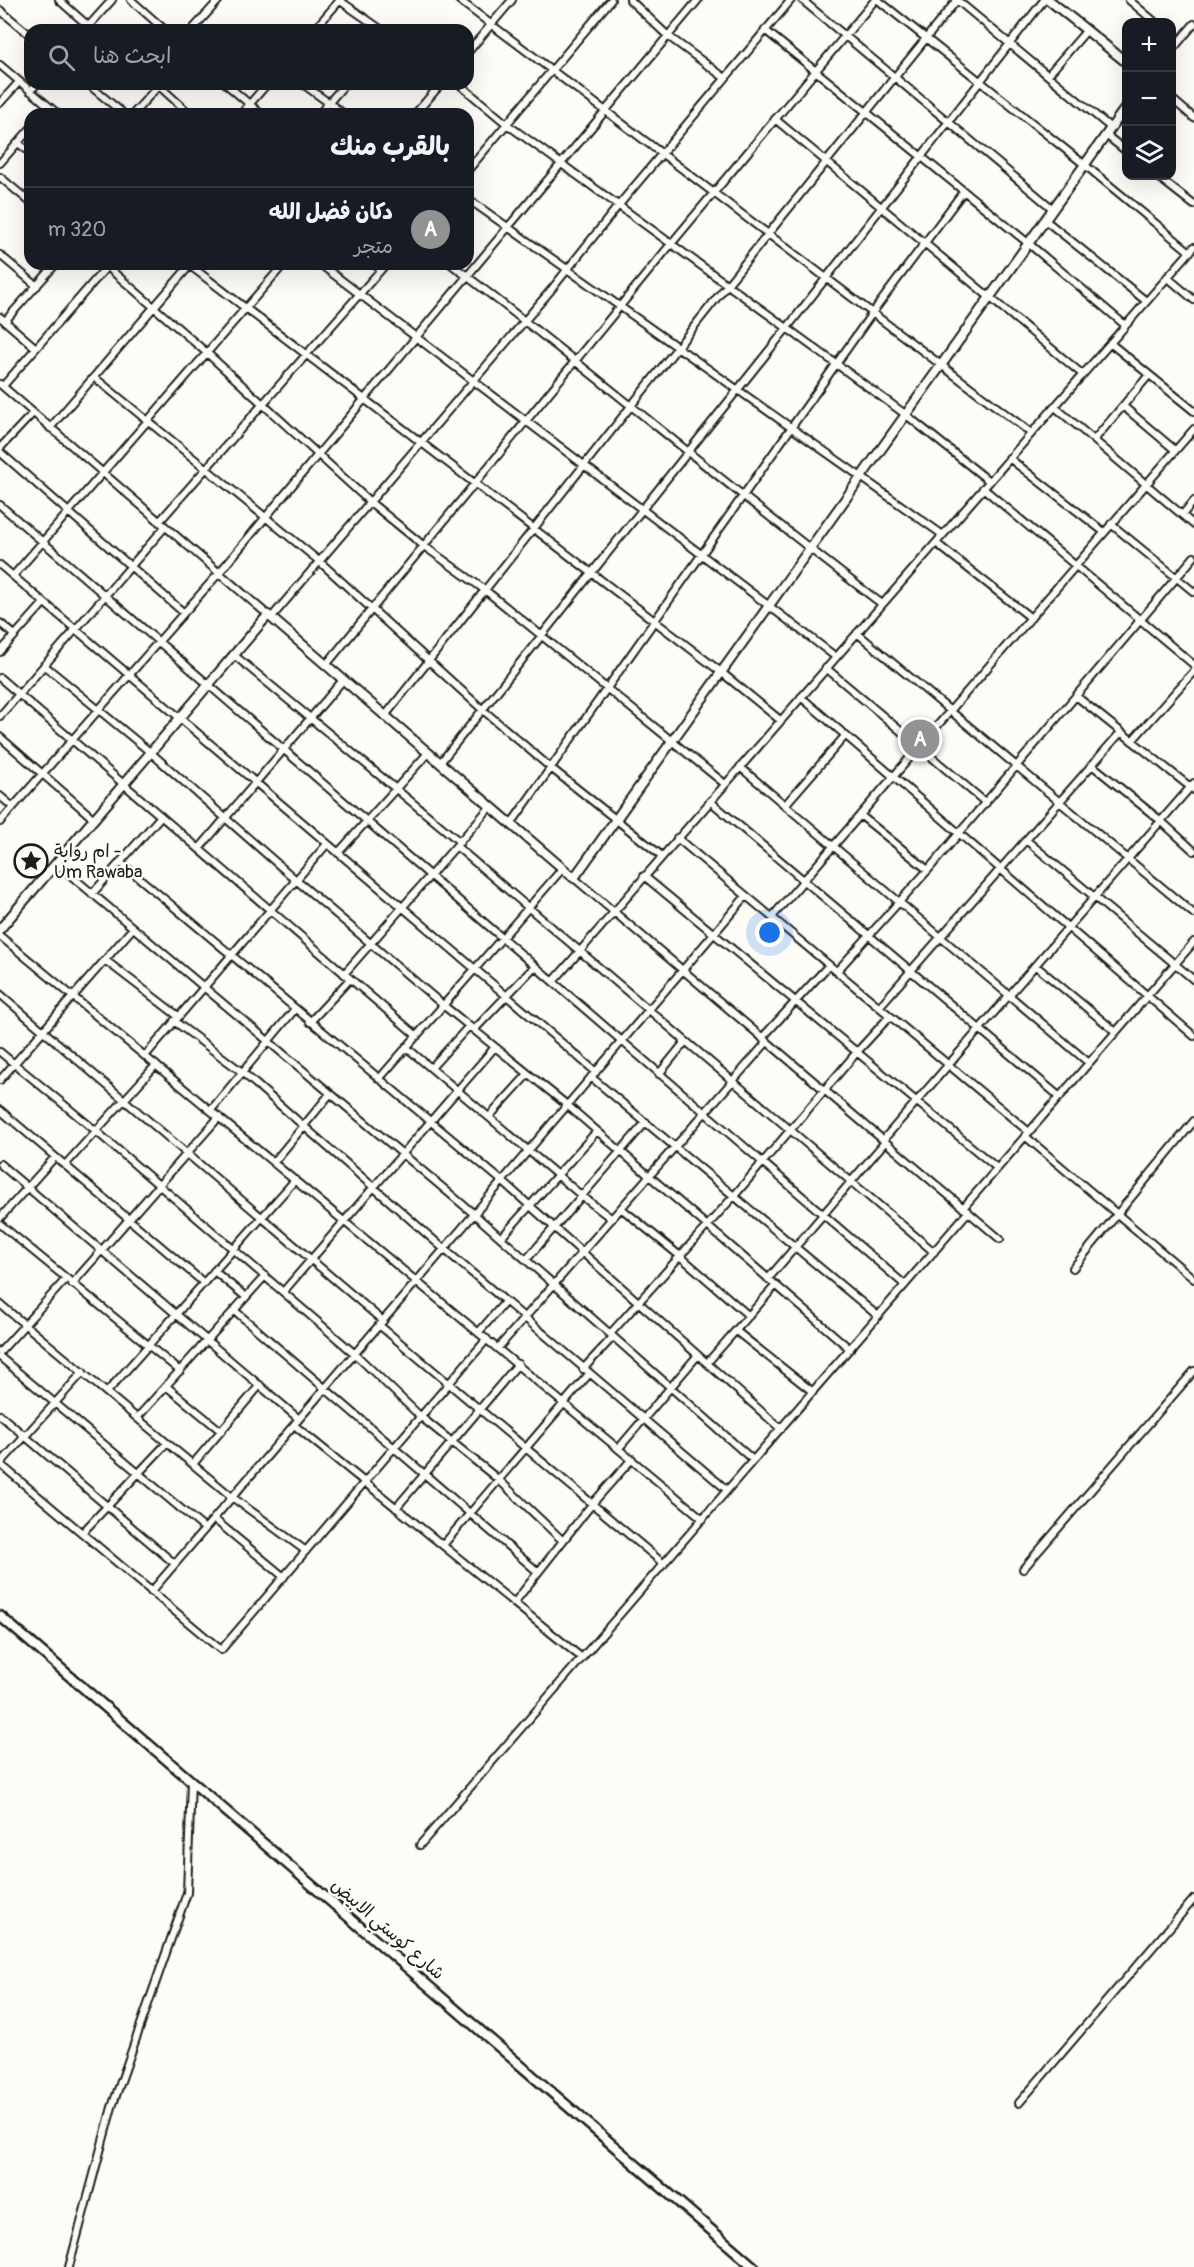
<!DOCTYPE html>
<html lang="ar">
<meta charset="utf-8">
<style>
:root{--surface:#171b24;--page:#242831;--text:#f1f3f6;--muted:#9ea1a6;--line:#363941;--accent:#919294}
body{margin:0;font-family:Pangolin,"Playpen Sans Arabic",sans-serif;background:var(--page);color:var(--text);direction:rtl}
.controls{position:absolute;right:18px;top:18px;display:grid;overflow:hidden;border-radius:12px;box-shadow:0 6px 24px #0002}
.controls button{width:54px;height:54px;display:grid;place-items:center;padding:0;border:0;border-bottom:2px solid var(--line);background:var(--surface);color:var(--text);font:30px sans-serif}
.you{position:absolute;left:770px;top:933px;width:21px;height:21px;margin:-15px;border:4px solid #fff;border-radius:50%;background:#1a73e8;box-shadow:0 0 0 9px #1a73e833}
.badge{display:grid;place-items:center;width:39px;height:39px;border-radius:50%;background:var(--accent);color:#fff;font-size:20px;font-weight:700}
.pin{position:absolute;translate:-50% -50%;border:3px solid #fff;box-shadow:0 2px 6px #0006}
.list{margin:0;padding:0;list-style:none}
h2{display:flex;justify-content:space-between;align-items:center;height:78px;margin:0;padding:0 24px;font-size:26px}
h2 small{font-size:20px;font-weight:400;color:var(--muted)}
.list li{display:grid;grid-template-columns:39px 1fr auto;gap:18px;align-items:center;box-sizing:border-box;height:84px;padding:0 24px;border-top:2px solid var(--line)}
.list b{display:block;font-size:22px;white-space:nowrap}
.list p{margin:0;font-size:20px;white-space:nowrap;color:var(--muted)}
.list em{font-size:20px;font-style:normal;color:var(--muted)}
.icon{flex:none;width:33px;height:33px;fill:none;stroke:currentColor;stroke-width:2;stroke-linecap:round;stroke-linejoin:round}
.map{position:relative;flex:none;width:1194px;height:2267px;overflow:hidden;direction:ltr}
.search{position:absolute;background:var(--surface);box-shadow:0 6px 24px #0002;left:24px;top:24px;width:450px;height:66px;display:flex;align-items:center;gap:15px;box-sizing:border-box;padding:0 21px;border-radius:18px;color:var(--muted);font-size:22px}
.panel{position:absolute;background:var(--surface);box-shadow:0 6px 24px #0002;left:24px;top:108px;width:450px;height:162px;border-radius:18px;direction:rtl}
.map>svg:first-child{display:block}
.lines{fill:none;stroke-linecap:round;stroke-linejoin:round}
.minor-casing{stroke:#1c1c1c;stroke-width:10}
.major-casing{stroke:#1c1c1c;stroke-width:12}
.highway-casing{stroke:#1c1c1c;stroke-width:13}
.minor{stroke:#fdfcf7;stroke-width:6}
.major{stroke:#fdfcf7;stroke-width:8}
.highway{stroke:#fdfcf7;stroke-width:8}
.labels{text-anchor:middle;stroke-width:5;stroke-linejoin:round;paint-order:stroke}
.poi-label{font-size:18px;fill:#1c1c1c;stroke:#fdfcf7;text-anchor:start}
.street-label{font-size:18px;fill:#1c1c1c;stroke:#fdfcf7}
</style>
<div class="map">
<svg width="1194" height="2267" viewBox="0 0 1194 2267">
<rect width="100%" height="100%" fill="#fdfcf7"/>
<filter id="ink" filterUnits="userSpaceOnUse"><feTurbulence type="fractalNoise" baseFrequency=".0167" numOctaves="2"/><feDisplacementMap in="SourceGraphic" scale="12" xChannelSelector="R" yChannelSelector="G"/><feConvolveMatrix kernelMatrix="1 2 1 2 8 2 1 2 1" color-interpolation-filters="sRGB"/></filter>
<g filter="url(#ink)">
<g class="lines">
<defs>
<path id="minor" d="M59,0l34,30
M131,0l34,30
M339,0l43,30
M459,0l572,433
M630,0l38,36 57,42
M802,0l251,209
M878,0l207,165 105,87
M957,0l154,128
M1129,0l26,22
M0,10l30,25
M85,30l27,-30
M192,30l27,-30
M314,30l26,-30
M765,30l263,213 97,82
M1172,50l22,-26
M468,52l44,-52
M0,65l58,49
M1048,75l39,-45
M88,84l36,30
M157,84l33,30
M226,84l35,30
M303,84l41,30
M459,84l49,41 397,289 84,67
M30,91l7,-7
M1172,99l22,19
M0,103l19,-21
M133,114l27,-30
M241,114l26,-30
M319,114l26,-30
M415,114l26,-30
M775,119l307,255
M1106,135l20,16
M18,143l12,9
M0,163l30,-34
M468,170l143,-170
M1157,176l37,29
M0,177l30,25
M468,199l475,336
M1045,220l101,81
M0,255l37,31
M104,264l103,89 163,149 54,44 61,44 240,194
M188,264l533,408 59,48
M320,264l516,393
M451,264c146,111 285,230 431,340
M1167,277l27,23
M0,317l36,31
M5,321l51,-57
M1110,343l84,68
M94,377l225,184 164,149 68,58 111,88
M0,384l268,231
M3,386l106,-122
M1123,406l52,44
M1055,407l139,118
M50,428l141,-164
M1094,440l55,-65
M0,448l33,-35
M0,452l184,161
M1009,458l95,74
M983,488l211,177
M0,505l905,780
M1182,515l12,-14
M159,522l227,-258
M1111,524l83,68
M936,543l95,75
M0,565l596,507
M13,576l271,-312
M271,618l280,-328 67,-84 173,-206
M0,623l15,12
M857,633l337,281
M0,652l44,-49
M234,655l226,187
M44,665l106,87 146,128 147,125 124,100 283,244
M326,665l345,-421 204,-244
M826,668l160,135
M0,678l417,358
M1076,696l118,94
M801,697l393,339
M0,716l165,-189
M385,716l342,-431 230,-285
M0,737l94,82
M1132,741l62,-70
M440,763l347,-435 257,-328
M1092,765l69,56 33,30
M740,767l349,296
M0,796l13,11
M710,801l350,296
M785,805l60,-69
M860,815l68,55
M0,822l219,-249 479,-573
M511,824l362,-512 90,-120
M677,838l352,294
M1026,840l168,140
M456,846l478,406
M199,849l144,-169
M338,853l90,-100
M120,862l382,319 279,248
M56,863l418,351 279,246
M644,876l353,292
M574,878l426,361
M92,894l69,-78
M772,917l422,-488
M0,936l703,583
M105,960l73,56
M1036,966l80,66
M837,971l91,-101 266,-313
M344,974l147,-168
M553,982l641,-735
M0,994l383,327
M879,1007l242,-275
M174,1021l68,51 202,177 283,241
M310,1022l40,-43
M474,1030l61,-64
M762,1038l67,-73
M406,1047l176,149 30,23
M0,1052l96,79 259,223 66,63 78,63 64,61
M145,1056l182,-212
M431,1068l38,-42
M659,1074l26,-32
M591,1077l287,239
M379,1079l184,-211
M0,1080l133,-152
M0,1110l204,173
M211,1110l84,-101
M489,1117l39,-43
M1025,1136l169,143
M883,1140l311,-357
M274,1162l56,-68
M0,1164l299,255
M65,1165l91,-100
M621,1208l59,48 69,60
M963,1208l231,-266
M0,1218l55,-61
M0,1224l180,147
M501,1238l96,-107
M526,1260l120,-138
M1073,1268l121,-147
M214,1271l32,26
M768,1279l117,-137
M72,1284l147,-167
M283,1292l212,-245
M0,1304l232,193 74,54
M234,1310l304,262
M379,1325l285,239
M736,1331l77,61
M479,1332l26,-30
M610,1334l124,-138 123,-144 33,-36
M498,1348l269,-306
M0,1352l66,-73
M0,1357l205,172
M707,1363l69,-78
M583,1369l30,-32
M166,1386l55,45
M107,1392l188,-212
M0,1415l175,149
M137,1418l128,-142
M294,1425l288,233
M619,1448l79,-93
M0,1464l221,186 266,-311
M0,1464l83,-92
M193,1464l67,-79
M396,1508l122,-144
M214,1519l70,58
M82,1533l85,-90
M443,1545l146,-171
M1023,1569l171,-198
M151,1592l595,-696
M514,1603l78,-99 40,-45
M420,1845l548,-633
M1019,2103l175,-204
M69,2267l43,-160 75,-214 4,-112"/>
<path id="major" d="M1049,0l77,62
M0,929l268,-314 306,263 552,-771"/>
<path id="highway" d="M0,1616l754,651"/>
</defs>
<use href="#minor" class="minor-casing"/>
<use href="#major" class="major-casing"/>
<use href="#highway" class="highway-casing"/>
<use href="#minor" class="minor"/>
<use href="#major" class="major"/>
<use href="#highway" class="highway"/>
</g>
</g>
<defs>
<symbol id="sight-ring" viewBox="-11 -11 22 22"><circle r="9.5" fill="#fdfcf7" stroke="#1c1c1c" stroke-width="1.5"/><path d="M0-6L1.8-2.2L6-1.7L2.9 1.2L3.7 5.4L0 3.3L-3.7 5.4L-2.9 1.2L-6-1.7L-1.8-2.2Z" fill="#1c1c1c"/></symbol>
</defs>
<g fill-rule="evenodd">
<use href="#sight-ring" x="12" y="842" width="38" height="38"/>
</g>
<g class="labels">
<g class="poi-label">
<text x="54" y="857">ام روابة -<tspan x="54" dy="21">Um Rawaba</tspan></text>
</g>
<g class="street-label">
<text transform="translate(388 1929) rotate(41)" y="6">شارع كوستي الابيض</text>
</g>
</g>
</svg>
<div class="controls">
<button>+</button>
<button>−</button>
<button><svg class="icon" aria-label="layers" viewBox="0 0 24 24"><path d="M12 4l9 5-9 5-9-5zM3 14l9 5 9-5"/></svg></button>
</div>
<div class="you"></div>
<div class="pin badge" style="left:920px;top:739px">A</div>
<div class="search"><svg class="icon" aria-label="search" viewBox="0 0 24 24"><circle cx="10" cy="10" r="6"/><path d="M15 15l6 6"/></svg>ابحث هنا</div>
<section class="panel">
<h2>بالقرب منك<small></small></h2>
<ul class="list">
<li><span class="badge">A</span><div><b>دكان فضل الله</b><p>متجر</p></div><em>320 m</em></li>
</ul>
</section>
</div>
